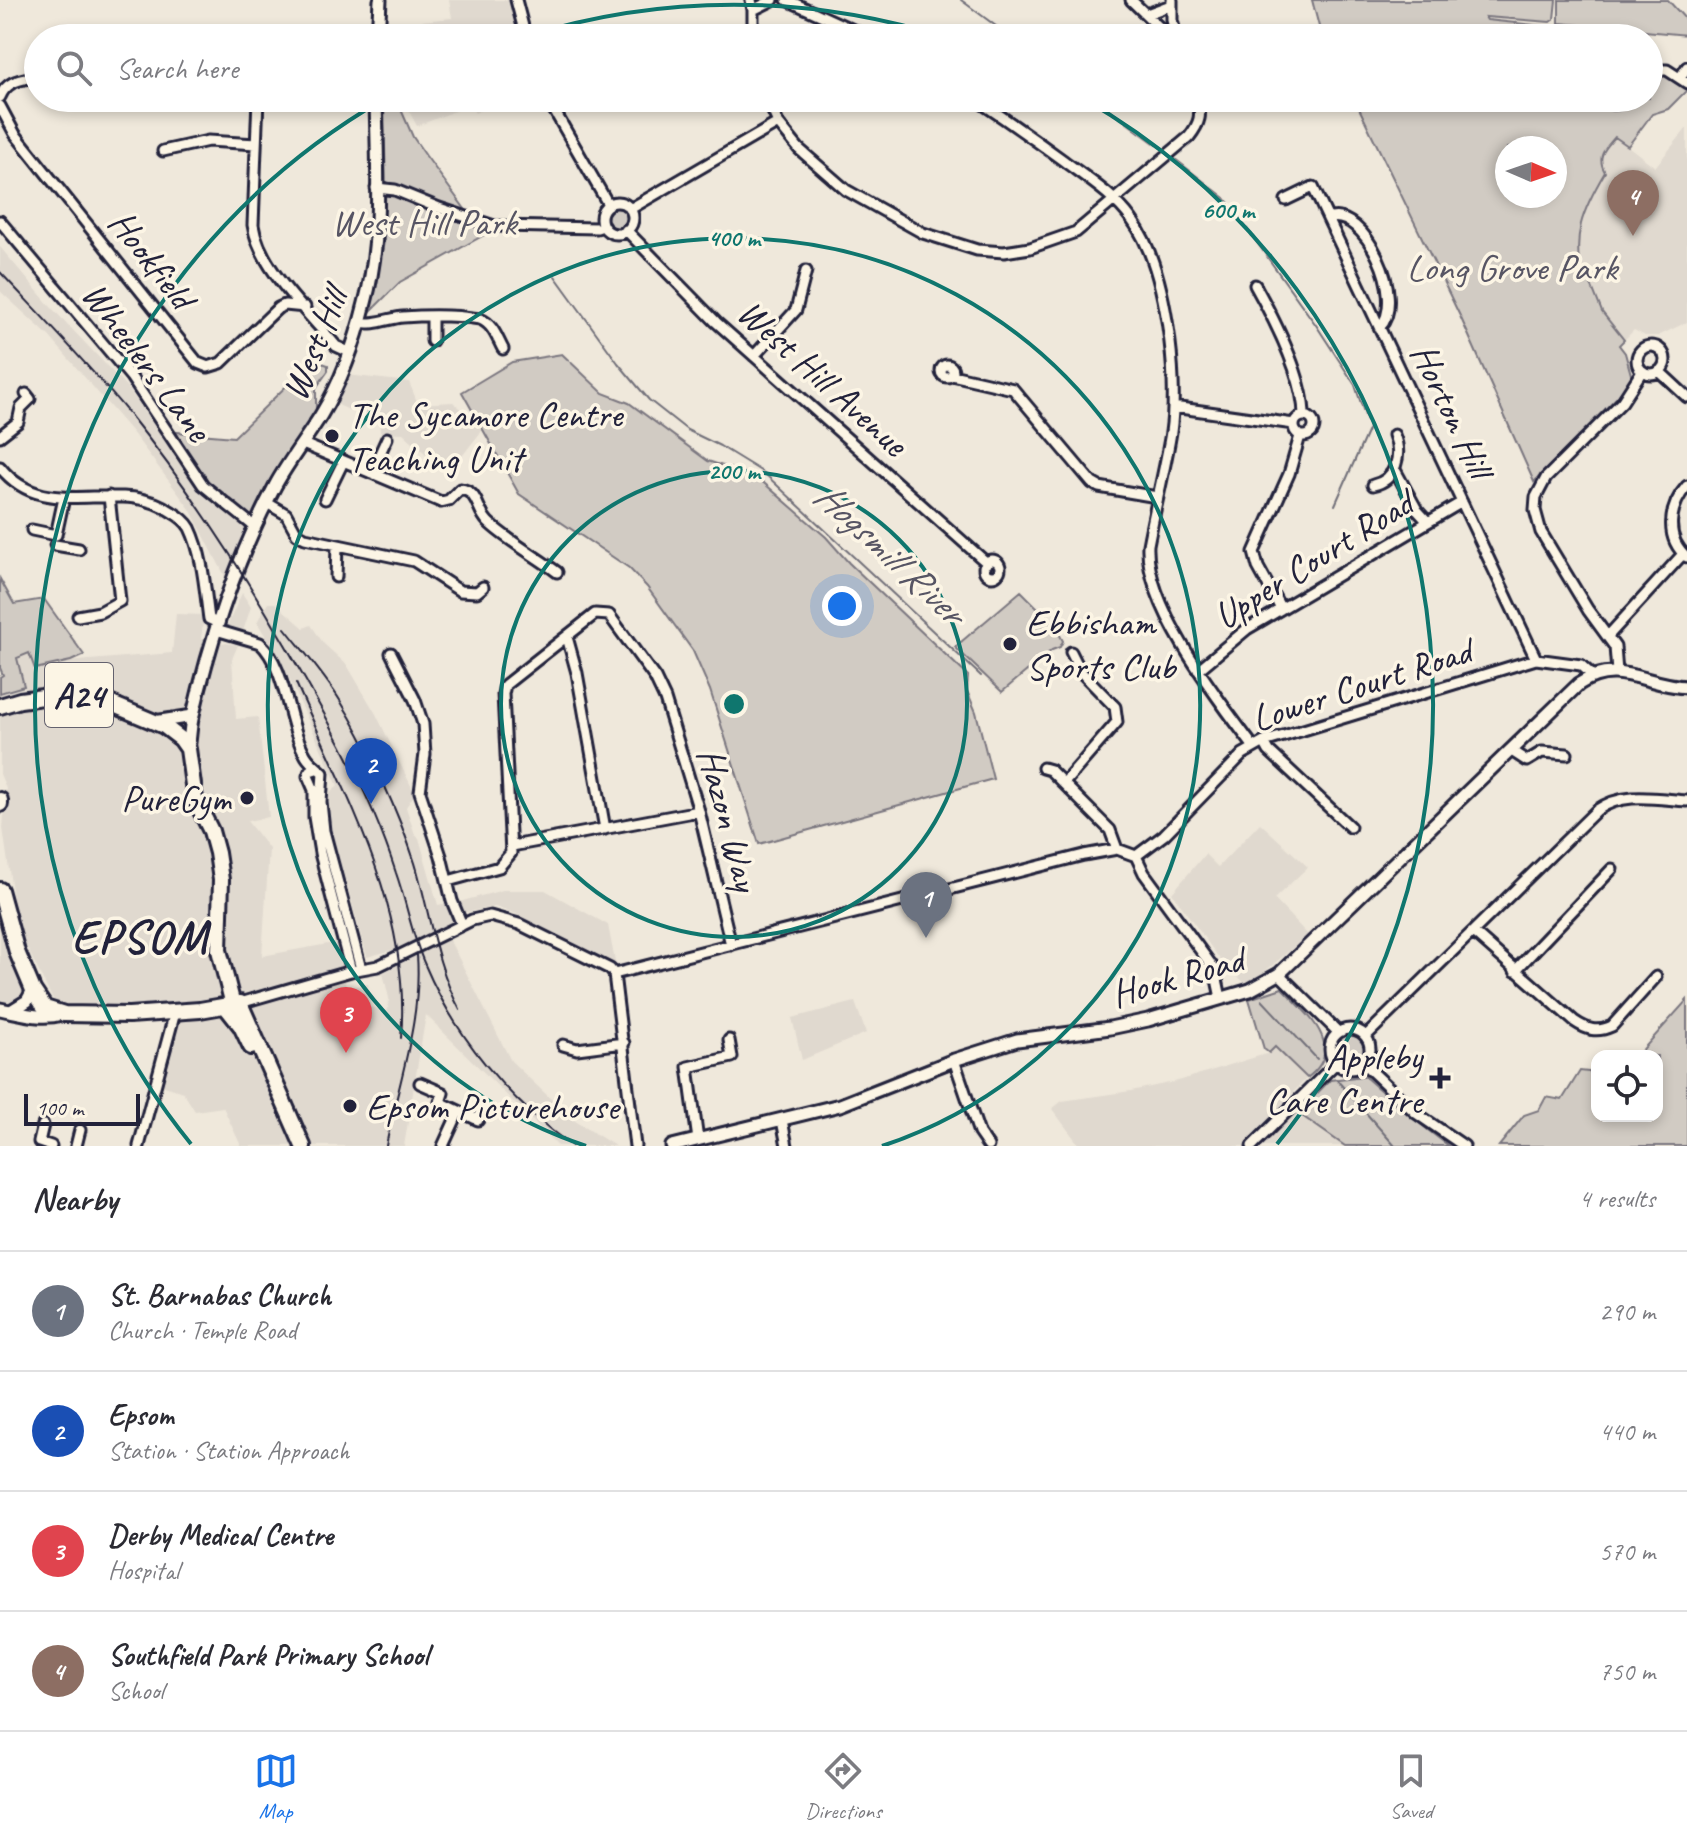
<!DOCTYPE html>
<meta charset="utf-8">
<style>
:root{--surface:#fff;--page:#f2f2f3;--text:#2b2b33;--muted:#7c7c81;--line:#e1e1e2;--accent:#1a73e8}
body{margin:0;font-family:Caveat,sans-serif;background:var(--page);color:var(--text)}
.controls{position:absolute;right:24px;bottom:24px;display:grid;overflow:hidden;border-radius:16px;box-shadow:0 4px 12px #0003}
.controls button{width:72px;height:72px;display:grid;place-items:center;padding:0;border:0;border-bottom:2px solid var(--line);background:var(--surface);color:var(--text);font:40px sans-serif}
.compass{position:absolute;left:1495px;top:136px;width:72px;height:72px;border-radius:50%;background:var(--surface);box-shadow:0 4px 12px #0003;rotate:92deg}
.scale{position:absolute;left:24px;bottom:20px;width:116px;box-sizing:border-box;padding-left:8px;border:4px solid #22223b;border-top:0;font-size:22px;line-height:28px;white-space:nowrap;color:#22223b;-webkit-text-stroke:6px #fcf5e5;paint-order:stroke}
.you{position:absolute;left:842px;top:606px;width:28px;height:28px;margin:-20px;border:6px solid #fff;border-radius:50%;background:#1a73e8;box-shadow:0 0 0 12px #1a73e833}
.badge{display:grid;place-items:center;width:52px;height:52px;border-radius:50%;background:var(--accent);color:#fff;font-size:26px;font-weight:700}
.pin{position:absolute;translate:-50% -66px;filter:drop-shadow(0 2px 4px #0008)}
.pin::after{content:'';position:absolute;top:42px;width:28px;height:24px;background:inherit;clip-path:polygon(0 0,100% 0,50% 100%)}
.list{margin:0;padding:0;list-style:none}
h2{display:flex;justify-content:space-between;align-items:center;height:104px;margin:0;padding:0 32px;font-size:34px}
h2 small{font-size:26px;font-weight:400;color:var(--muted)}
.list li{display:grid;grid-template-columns:52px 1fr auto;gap:24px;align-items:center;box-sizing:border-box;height:120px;padding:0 32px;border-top:2px solid var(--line)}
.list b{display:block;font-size:30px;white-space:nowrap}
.list p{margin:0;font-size:26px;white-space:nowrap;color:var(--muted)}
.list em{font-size:26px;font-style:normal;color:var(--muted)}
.icon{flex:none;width:44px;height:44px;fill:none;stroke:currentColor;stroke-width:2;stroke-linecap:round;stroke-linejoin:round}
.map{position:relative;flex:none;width:1687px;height:1146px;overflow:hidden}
.search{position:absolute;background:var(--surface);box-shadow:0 4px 12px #0003;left:24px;right:24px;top:24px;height:88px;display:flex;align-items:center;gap:20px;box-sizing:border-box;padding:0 28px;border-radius:44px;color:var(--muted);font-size:30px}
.sheet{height:584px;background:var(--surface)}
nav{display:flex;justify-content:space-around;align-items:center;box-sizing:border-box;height:112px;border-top:2px solid var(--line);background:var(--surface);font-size:22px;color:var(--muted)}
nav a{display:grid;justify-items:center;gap:4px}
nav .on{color:var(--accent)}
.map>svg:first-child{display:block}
.built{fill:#e0d9cf}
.green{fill:#d1cbc3;stroke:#7a767f;stroke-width:2;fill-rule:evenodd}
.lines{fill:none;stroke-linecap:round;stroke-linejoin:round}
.stream{stroke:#716f79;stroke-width:2}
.minor-casing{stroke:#22223b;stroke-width:15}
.major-casing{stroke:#22223b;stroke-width:17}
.highway-casing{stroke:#22223b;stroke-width:20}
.minor{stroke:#fcf5e5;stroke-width:9}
.major{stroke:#fcf5e5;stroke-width:11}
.highway{stroke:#fcf5e5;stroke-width:14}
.rail{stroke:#22223b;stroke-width:2}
.ring{fill:none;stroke:#0f766e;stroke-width:4}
.poi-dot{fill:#22223b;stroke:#fcf5e5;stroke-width:3}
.labels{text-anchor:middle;stroke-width:7;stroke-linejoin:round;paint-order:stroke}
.shield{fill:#fcf5e5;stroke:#63616e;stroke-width:2}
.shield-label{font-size:36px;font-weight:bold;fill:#22223b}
.park-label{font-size:38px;fill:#575564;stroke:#fcf5e5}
.street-label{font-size:38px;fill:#22223b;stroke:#fcf5e5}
.poi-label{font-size:38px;fill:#22223b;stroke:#fcf5e5;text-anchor:start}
.water-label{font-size:40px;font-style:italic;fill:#575564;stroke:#fcf5e5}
.district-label{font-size:46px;font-weight:bold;letter-spacing:2px;fill:#22223b;stroke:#fcf5e5}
.centre{fill:#0f766e;stroke:#fcf5e5;stroke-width:4}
.ring-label{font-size:24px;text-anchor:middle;font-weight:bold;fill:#0f766e;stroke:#fcf5e5;stroke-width:7;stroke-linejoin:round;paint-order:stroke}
</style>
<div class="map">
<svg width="1687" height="1146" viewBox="0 0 1687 1146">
<rect width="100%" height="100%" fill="#efe8db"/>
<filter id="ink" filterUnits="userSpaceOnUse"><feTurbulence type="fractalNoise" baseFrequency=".0125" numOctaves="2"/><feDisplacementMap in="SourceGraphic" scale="16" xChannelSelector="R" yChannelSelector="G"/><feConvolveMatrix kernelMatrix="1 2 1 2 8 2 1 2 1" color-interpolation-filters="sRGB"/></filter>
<g filter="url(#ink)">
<path class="built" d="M449,0h63l9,38h-105l-5,-16 41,-4z
M402,98h100l-27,15 -5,-8 -53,21z
M1687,128v194l-29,14h-13l-11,-6 -10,10 -22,-28 -12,-29h-7l-5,-45 3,-20 24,-46 -5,-10 1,-8 14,-18 40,31z
M0,247l50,59 76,80 71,97 49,44 -20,51 -36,-69 -58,-77 -83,-96 -49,-45z
M347,375l62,7 9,22 35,-2 31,26 -36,46 -45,-41 -23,-1 -1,-17 -30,-5 -13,-6z
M242,593l9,14 -8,24 -16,-5z
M268,603h7l29,25 7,-3 13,19 23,21 29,49 39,80 -9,13 9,28 4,3 19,67 9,-2 5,19 -52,26 -33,9 -37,-131 -1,-32 9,-8 -54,-119 -27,-45z
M176,614l28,1 -3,24 37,6 -6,14 4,60 22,-2 11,100 -22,4 22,28 -7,107 77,-14 7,46 22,-4 2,23 18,4 1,-13 -6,-25 66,-34 62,122 61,58 43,27h-57l-132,-131 -22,131h-163l-18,-39 -28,4 -12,-19 -22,-7 18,-63v-17l-53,4 -38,-2 -27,-2 -9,-7 -27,-54 -10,-32 -12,-84 3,-40 -6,-14v-62l28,-9 -11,-45 12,-5 7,16 30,-7 106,-9z
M1260,823l48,44 -34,32 34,36 -52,44 -12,3 -20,-17 -52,-72 33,-39 13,13z
M503,890h42l63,35 8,42 -100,-53 -21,-7 -33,6 -3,-11z
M0,916l13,38 13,26v14l-4,7 -12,5 -10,-2z
M855,1002l11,31 -64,27 -10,-42z
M1275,1047l32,31 -24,25 62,43h-265l-28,-37 10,-8 69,-10 43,-9 95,-29z"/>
<path class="green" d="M1312,0h244l-2,19 -4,3 -65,-5 2,3 87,9 -8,9h-244z
M1559,0h109l19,21v14l-128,-12z
M1649,75l16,1 22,14 -19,19 -16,5 -24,32 -13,-9c-10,12 -19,19 -10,35 -23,39 -34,64 -22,110h7l12,30 22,28 -5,5 6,8 7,25 -14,18 -84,86 -74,-166 -106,-218h235c20,15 24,17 48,6l1,-6h11zM1507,148h48v48h-48z
M384,98h12l17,39 13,19 58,79 -84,47 -30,30 14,-70 -1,-43 3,-4z
M604 218a12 12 0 1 1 24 0a12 12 0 1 1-24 0Z
M562,354l41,39 26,10 79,58 50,17 68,59 23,26 119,113 -1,15 9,21 17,67 -234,65 -49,-154 -17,-39 -46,-64 -18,-19 -110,-74 -57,-102 50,-30z
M313,360l15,5v6l-12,17v23l-34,52 2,2 -31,56 -32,-24 -27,-28 -18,-37 58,5z
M0,579l14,25 30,-5 40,56 -13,6 -36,8 -6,-16 -12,5 7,28 -24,7v-16l3,-2 -3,-7z
M1021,591l33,33 9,17 -3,6 -8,3 -50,42 -47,-45z
M1282,988c24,25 67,59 25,90l-32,-31 -6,6 -5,-4 -15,-50z
M1687,1000v146h-188l25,-31 15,-5 7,-13 16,3 18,-29 17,2v43h60v-60h-20z
M1332 1048a17 17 0 1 1 34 0a17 17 0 1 1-34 0Z
M1364,1076c27,24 55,48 85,70h-104l-47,-33 32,-33z"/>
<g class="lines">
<path class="stream" d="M961,0l51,38
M1093,98l68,50
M1175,159l50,39 91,127 39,60 14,43 -34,77
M555,276l63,87 31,37 38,30 33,16 44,27 217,203
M1262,1000l55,59
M1336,1079l59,67"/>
<defs>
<path id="minor" d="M516,0l10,38
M751,0l2,10v28
M787,0l84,38
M1131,0l34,33h10
M1172,0v20l4,16
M753,10l20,-10
M1147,14l24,-9
M1649,70h18l20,13
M1680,78l7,-11
M0,97c7,-17 21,-17 38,-21
M258,98l-5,127c6,43 56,88 83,121l13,6
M547,98l61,106
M767,98l11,25 21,26 47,41 77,43 54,17 27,2 26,-4 46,-16 113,-95c11,-14 13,-22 8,-39
M974,98c30,20 60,41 90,63 24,18 50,34 68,59 34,45 47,157 39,212 -6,38 -16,75 -23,113 -3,61 69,153 105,201
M0,106l15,28 183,229 10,4 13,-4 57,-55 7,-3 20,2
M163,151l45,-10 48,3
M376,188l19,2 44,18 55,18 103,2 6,-2
M1286,200l27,-13 223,472
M601 218a16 16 0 1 1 32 0a16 16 0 1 1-32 0Z
M630,209l148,-86
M1328,219c36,-14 79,80 52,108
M0,221l131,156 72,108 52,42
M626,230l90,92 271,241
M1255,285c19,34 49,91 49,131
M360,322c14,4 29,-4 43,-5 25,-2 53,-2 77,2 13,5 17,19 23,30
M432,341v-24
M1637 360a14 14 0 1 1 28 0a14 14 0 1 1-28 0Z
M754,356l42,-46 10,-39
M941 371a6 6 0 1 1 12 0a6 6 0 1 1-12 0Z
M1659,371l28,26
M952,375l61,14 79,94 7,4 58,10
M1173,407l121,17
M1294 426a10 10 0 1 1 20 0a10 10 0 1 1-20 0Z
M0,436l18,-14 3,-14 9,-9 -4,-5
M303,444l138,58 8,-2 11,-11c19,2 16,21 28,33 16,16 49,35 69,50
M0,467c47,59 117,7 172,45 7,4 14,9 18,16 13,27 15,62 19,91l9,4
M1394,468l23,42 11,12
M371,473l16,-35
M1373,485c24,-5 29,-31 21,-50
M1687,486c-18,20 -23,52 0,71
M325,499l18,-37
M267,503l19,11 11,20 8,4 109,23 46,30 17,1 6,-5
M32,530l24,5 8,-37
M55,545l24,4
M984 568a8 8 0 1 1 16 0a8 8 0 1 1-16 0Z
M336,577l1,-31
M1281,609l-23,-42 -4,-15 35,-78 11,-38
M78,616l22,-4 20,-11 -11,-105
M216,630l44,13c27,25 27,81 46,113 5,8 11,11 17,17l-2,29 3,29 37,138
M1608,636l75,-82
M567,637l10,36 28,156
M391,653l24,47 8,24 2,30 -5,38 21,64 11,45 10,24
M1198,670l49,-41 215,-127
M1617,672l-2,-25 -27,-37 -47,-78 -6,-22 1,-13 10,-19 76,-76 20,-31
M1264,742l5,9 81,76
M1510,750l17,11 15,-9 25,2
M1043,768l7,2 60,60 7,19
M316,769l-6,2 -2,5 6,14v27l6,36 31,118
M1064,783l53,-61 -2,-15 -34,-35 -10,-20
M512,846l187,-35
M1136,856l28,-21 79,-81 21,-12 272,-83 45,6 11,10
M1136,856l8,17 71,97 6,28
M448,881l51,-14 12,-14 -8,-159 2,-9 90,-71 14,1 46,63 10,21 34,112 32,134
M1473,932l101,89c13,9 23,12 38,5l44,-49
M1515,971l97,-102
M614,974l470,-119 33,-6 19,7
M614,974l21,172
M1279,974l59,58
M240,1003l111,-32 27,-5 94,-46 18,-4 29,8 91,45 4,5
M1330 1049a20 20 0 1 1 40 0a20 20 0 1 1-40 0Z
M1366,1036l231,-226c27,-19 59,-11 90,-9
M563,1045l14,4 47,-6
M954,1060l25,73 9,13
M1364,1064l52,49 48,33
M420,1083l23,10 -3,9 38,18 3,-8
M782,1120l5,26
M43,1125l-4,17 12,4
M698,1140l-10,-73 44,-10 -3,-17
M76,1146l4,-16
M139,1146l36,-134
M443,1146l16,-35
M1252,1146l84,-83"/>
<path id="major" d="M378,38l2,-38
M154,722l39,-6
M188,749c2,-10 2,-20 4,-30 18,-79 44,-160 83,-233 13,-24 31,-47 46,-71 20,-33 35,-75 44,-112 18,-66 12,-137 11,-205
M0,1009c22,4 40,11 62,5
M11,1011l16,-10 6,-11
M672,1146l168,-41 114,-45 63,-20 93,-12 38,-8 102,-30 29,-16 300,-290c38,-26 67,2 108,3"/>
<path id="highway" d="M0,706l20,-6 38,-5 37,2 69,29 17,13 7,10 7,50 16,32 6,22 4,27 -2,70 14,55
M0,800v4
M0,890l17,62 16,38 12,18 19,6 65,1 71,-5 40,-7 63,143
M226,1007l15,19 10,21"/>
</defs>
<use href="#minor" class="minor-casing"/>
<use href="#major" class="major-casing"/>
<use href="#highway" class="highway-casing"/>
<use href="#minor" class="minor"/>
<use href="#major" class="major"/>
<use href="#highway" class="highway"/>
<path class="rail" d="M0,272c44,47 89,93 130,143 75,93 140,199 197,304 27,48 52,101 69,154 11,31 16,63 29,92 30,71 85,137 147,181
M285,628c19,24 40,48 56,74 27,43 58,112 74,161 15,50 20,101 45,147
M296,683c50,114 116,226 105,355
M386,1146c12,-64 36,-125 31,-191"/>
</g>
</g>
<g class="ring">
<circle cx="734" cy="704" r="233"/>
<path d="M586 1146A466 466 0 1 1 882 1146"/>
<path d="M191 1144A699 699 0 0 1 384 99M524 37A699 699 0 0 1 944 37M1084 99A699 699 0 0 1 1277 1144"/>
</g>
<g class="poi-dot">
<circle cx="332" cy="436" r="8"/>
<circle cx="1010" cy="644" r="8"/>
<circle cx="247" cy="798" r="8"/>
<path d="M1436 1066h8v8h8v8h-8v8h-8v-8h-8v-8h8z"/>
<circle cx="350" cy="1106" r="8"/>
</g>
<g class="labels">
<rect class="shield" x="45" y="663" width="68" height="64" rx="6"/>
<g class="shield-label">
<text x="79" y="708">A24</text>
</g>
<g class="park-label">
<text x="424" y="235">West Hill Park</text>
<text x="1512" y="280">Long Grove Park</text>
</g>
<g class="street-label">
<text transform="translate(152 259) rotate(52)" y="13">Hookfield</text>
<text transform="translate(314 344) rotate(-68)" y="13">West Hill</text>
<text transform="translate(147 361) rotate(53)" y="13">Wheelers Lane</text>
<text transform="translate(823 377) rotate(42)" y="13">West Hill Avenue</text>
<text transform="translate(1452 410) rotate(65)" y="13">Horton Hill</text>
<text transform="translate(1313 559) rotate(-32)" y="13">Upper Court Road</text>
<text transform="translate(1361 684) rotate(-18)" y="13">Lower Court Road</text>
<text transform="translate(729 819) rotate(75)" y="13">Hazon Way</text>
<text transform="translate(1177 976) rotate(-16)" y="13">Hook Road</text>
</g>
<g class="poi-label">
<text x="348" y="427">The Sycamore Centre<tspan x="348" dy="44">Teaching Unit</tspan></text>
<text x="1026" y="635">Ebbisham<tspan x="1026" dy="44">Sports Club</tspan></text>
<text x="231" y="811" text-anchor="end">PureGym</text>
<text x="1422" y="1069" text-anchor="end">Appleby<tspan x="1422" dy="44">Care Centre</tspan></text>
<text x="366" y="1119">Epsom Picturehouse</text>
</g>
<g class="water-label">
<text transform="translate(890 552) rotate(43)" y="14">Hogsmill River</text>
</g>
<g class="district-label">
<text x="140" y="952">EPSOM</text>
</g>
</g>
<circle cx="734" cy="704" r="12" class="centre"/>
<g class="ring-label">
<text x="1228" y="218">600 m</text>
<text x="734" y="246">400 m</text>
<text x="734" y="479">200 m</text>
</g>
</svg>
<div class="controls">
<button><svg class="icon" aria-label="locate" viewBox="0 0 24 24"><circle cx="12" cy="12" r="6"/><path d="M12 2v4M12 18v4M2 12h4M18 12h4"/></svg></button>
</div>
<svg class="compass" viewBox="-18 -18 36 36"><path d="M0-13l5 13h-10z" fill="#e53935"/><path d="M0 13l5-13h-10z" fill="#7c7c81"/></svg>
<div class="scale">100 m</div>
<div class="you"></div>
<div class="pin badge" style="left:926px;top:938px;background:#6b7280">1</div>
<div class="pin badge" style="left:371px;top:804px;background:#1a4fb4">2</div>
<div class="pin badge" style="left:346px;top:1053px;background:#e0444e">3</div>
<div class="pin badge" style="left:1633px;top:236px;background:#8d6e63">4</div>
<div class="search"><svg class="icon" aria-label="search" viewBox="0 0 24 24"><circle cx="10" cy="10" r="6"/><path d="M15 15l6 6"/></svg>Search here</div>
</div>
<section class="sheet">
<h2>Nearby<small>4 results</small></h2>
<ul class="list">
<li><span class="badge" style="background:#6b7280">1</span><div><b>St. Barnabas Church</b><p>Church · Temple Road</p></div><em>290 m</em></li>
<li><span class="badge" style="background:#1a4fb4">2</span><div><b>Epsom</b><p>Station · Station Approach</p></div><em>440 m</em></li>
<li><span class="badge" style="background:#e0444e">3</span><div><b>Derby Medical Centre</b><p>Hospital</p></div><em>570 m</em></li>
<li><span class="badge" style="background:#8d6e63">4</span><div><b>Southfield Park Primary School</b><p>School</p></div><em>750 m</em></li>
</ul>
</section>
<nav>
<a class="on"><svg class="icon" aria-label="map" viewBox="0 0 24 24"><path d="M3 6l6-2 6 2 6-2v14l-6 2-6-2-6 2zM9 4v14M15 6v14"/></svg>Map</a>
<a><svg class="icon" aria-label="directions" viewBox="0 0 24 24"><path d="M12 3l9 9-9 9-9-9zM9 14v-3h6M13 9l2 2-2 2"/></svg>Directions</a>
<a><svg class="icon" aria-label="saved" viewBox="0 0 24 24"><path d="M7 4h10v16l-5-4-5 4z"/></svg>Saved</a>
</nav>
